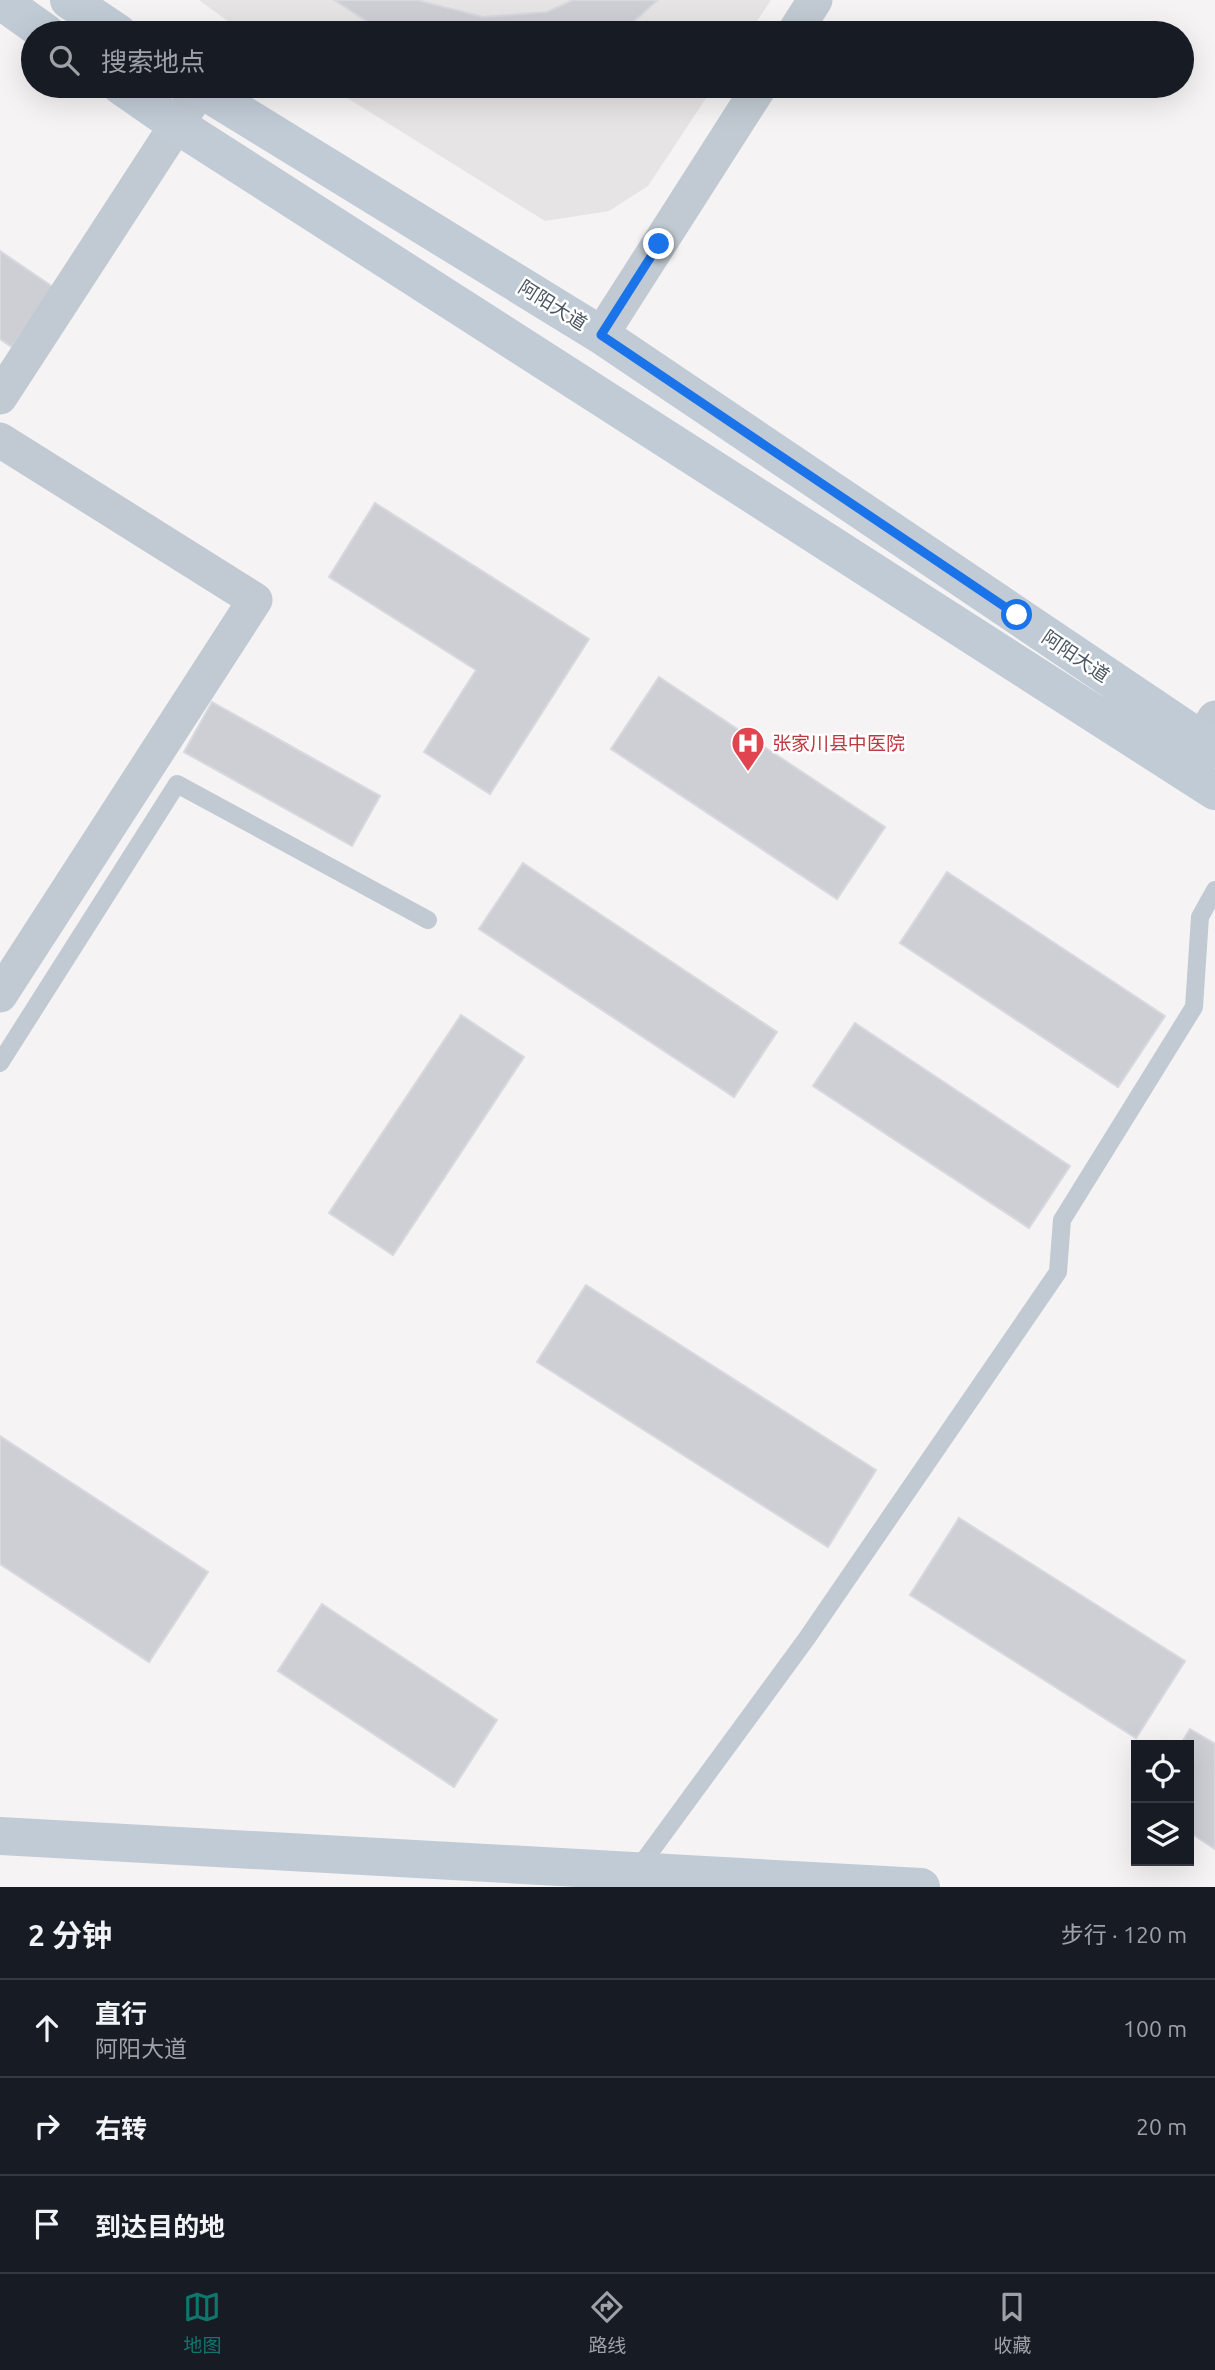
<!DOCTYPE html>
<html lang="zh">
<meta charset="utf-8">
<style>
:root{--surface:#171b24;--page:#242831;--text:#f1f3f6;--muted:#9ea1a6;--line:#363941;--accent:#0f766e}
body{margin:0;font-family:Ubuntu,"Noto Sans SC",sans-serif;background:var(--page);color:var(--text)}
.controls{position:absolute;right:21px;bottom:21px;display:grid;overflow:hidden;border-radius:0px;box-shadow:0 7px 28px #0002}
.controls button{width:63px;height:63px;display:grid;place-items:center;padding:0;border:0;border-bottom:2px solid var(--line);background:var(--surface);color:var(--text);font:35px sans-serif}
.stop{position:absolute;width:21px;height:21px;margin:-16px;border:5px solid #1a73e8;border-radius:50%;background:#fff}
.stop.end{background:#1a73e8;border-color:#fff;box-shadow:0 2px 7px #0008}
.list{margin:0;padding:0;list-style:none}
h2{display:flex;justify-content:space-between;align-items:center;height:91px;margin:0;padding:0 28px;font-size:30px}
h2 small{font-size:23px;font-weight:400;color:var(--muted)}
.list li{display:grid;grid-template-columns:46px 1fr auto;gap:21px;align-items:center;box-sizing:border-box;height:98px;padding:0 28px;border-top:2px solid var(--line)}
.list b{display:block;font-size:26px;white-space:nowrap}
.list p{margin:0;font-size:23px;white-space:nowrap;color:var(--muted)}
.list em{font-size:23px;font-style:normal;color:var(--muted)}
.icon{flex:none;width:38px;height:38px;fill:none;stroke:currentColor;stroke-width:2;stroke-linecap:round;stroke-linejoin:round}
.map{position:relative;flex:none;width:1215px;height:1887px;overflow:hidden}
.search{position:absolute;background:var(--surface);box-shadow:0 7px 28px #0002;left:21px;right:21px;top:21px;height:77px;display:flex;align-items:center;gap:18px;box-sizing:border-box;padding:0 24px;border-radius:38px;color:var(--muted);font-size:26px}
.sheet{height:385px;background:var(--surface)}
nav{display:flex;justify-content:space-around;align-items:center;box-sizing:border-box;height:98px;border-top:2px solid var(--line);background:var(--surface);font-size:19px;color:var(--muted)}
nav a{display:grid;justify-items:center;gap:4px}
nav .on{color:var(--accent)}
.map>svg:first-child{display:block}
.education{fill:#e6e4e5}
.building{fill:#cdcfd5;stroke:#d7d9de;stroke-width:2}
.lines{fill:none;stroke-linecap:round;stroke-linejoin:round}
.lane{stroke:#c1cad2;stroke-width:18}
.street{stroke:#c1cad2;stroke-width:35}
.secondary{stroke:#c1cbd6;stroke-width:38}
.route{stroke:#1a73e8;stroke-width:9}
.labels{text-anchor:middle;stroke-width:5;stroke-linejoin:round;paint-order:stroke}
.street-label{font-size:19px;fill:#4a5661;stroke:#fff}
.health-label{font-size:19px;fill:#be3a42;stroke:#fff;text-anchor:start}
</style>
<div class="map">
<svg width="1215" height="1887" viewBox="0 0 1215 1887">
<rect width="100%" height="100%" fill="#f5f3f3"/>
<path class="education" d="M199,0h572l-22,33h-505z
M328,86h386l-66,100 -39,25 -64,10z"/>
<path class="building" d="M334,0h83l66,17 64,-5 26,-12h85l-26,23 -21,10h-226z
M0,251l53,36 -41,60 -12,-8z
M375,503l214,136 -99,155 -66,-42 52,-82 -147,-93z
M659,677l226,150 -48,72 -226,-150z
M212,702l168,94 -28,50 -168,-94z
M523,863l254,169 -43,65 -255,-168z
M947,872l218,144 -47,71 -218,-144z
M461,1015l63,42 -131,198 -64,-42z
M855,1023l215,143 -41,62 -216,-142z
M586,1285l290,185 -48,77 -291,-185z
M0,1436l208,136 -59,90 -149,-98z
M959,1518l226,143 -49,77 -226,-143z
M322,1604l175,116 -43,67 -176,-116z
M1190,1729l25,15v105l-26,-17v-87h-9z"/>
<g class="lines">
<path class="lane" d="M0,1063l177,-279 251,136
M637,1870l170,-232 251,-366 4,-52 132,-213 6,-90 15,-27"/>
<path class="street" d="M794,33l21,-33
M601,335l159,-249
M0,397l200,-308
M0,440l255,160 -255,395
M1201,740l14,-22"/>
<path class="secondary" d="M0,0l46,33
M69,0l49,33
M121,86l56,39 1038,666
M196,86l405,249 614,414
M0,1836l921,51"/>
</g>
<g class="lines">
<path class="route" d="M659,244l-58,91 416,280"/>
</g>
<defs>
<symbol id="hospital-pin" viewBox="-11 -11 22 30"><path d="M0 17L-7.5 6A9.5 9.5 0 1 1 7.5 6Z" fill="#e0444e" stroke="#fff"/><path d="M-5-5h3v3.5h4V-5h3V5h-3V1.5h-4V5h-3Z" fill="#fff"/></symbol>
</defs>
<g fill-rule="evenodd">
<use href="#hospital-pin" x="729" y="724" width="38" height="52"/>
</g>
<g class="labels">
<g class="street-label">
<text transform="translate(553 305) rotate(32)" y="7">阿阳大道</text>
<text transform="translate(1076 656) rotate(34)" y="7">阿阳大道</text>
</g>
<g class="health-label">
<text x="772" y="750">张家川县中医院</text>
</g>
</g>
</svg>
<div class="controls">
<button><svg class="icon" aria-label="locate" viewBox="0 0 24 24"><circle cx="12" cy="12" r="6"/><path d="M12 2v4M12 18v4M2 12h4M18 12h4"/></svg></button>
<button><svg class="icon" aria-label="layers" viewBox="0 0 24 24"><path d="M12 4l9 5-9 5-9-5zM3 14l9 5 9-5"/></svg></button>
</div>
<div class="stop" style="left:1017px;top:615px"></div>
<div class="stop end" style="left:659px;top:244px"></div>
<div class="search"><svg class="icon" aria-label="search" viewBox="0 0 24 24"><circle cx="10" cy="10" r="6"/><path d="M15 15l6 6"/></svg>搜索地点</div>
</div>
<section class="sheet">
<h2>2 分钟<small>步行 · 120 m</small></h2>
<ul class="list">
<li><svg class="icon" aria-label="ahead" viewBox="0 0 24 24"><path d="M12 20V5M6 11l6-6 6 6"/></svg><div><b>直行</b><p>阿阳大道</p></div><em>100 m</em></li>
<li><svg class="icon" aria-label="right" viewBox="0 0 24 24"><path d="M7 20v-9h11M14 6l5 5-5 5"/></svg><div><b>右转</b></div><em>20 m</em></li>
<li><svg class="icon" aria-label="arrive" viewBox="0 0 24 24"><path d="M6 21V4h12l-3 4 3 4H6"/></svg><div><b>到达目的地</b></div></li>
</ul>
</section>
<nav>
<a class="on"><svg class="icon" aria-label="map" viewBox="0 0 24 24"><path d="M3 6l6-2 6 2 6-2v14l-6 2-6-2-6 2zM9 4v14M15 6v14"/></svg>地图</a>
<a><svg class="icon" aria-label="directions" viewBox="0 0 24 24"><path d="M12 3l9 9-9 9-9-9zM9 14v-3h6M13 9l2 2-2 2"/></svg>路线</a>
<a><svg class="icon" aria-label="saved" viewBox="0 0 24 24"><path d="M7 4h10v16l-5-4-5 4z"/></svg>收藏</a>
</nav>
